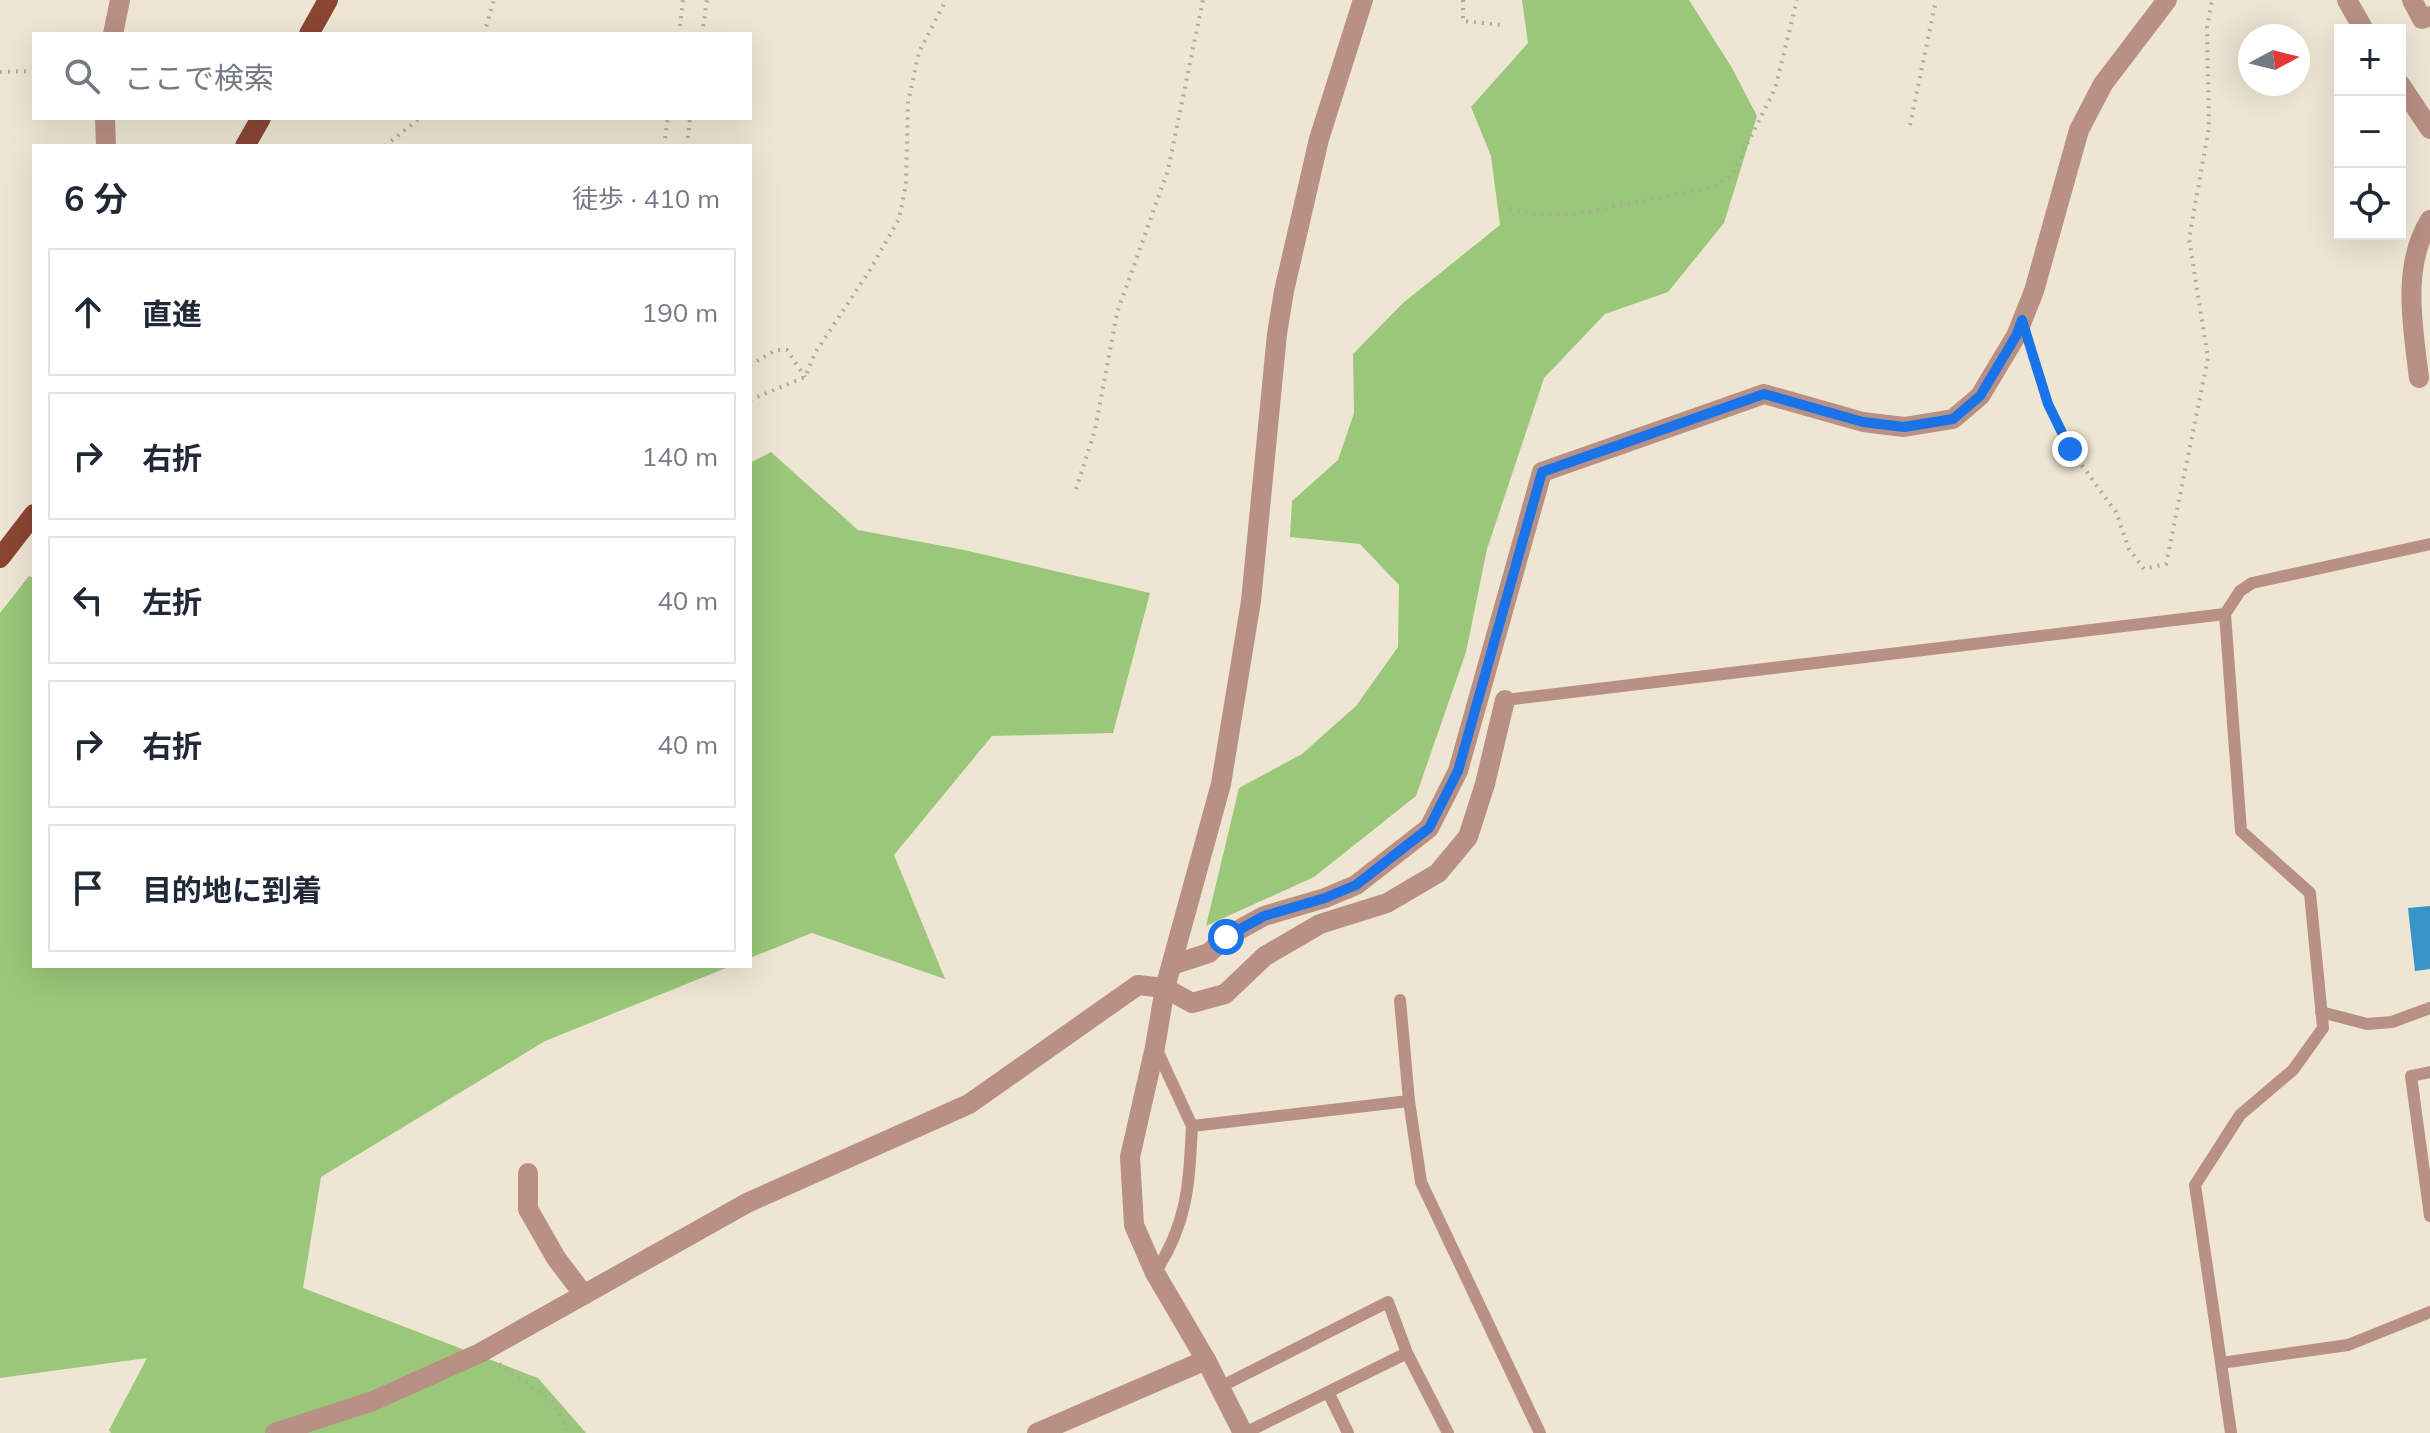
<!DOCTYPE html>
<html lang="ja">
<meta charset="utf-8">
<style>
:root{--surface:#fff;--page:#f6f6f7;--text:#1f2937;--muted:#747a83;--line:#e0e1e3}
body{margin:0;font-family:Mulish,"Noto Sans JP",sans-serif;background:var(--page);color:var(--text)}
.controls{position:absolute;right:24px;top:24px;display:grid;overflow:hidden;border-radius:0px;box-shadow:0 8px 32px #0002}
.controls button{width:72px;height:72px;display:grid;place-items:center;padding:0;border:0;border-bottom:2px solid var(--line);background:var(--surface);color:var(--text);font:40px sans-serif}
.compass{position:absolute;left:2238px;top:24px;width:72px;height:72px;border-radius:50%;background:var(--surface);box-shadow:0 8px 32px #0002;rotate:83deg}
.stop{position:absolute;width:24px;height:24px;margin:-18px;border:6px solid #1a73e8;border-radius:50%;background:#fff}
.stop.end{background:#1a73e8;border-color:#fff;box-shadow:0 2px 8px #0008}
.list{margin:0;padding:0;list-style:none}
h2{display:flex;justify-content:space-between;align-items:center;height:104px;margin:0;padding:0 32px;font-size:34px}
h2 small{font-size:26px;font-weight:400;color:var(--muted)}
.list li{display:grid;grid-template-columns:52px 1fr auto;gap:24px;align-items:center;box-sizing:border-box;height:128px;margin:0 16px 16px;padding:0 16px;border:2px solid var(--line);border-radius:0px}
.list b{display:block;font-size:30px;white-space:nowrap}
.list em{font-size:26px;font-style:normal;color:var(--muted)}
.icon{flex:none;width:44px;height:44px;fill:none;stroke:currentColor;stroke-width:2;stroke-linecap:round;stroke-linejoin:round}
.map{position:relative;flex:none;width:2430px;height:1433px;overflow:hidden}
.search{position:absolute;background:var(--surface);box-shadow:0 8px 32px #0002;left:32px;top:32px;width:720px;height:88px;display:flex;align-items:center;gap:20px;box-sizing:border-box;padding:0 28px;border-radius:0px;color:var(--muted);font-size:30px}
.panel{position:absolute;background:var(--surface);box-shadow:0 8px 32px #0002;left:32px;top:144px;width:720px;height:824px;border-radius:0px}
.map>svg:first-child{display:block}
.forest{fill:#9ac779}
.water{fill:#3994c8}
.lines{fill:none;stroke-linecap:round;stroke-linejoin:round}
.path{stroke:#b0aa9b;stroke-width:4;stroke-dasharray:2 6;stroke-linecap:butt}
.service{stroke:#b89084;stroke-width:12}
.minor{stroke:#b89084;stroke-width:20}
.tertiary{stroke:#b89084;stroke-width:20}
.primary{stroke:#8a4633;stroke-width:20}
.route{stroke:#1a73e8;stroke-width:10}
</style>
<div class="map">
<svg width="2430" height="1433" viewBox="0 0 2430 1433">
<rect width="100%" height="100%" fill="#eee6d3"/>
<path class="forest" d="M1522,0h167l43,68 25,48 -33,107 -56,69 -63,22 -61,64 -57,171 -21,103 -50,144 -102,81 -108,49 33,-138 63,-34 54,-48 42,-59 1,-62 -39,-41 -70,-7 2,-36 46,-41 16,-47 -1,-59 50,-51 97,-78 -9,-69 -20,-49 57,-64z
M771,452l87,78 106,20 186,43 -37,140 -121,3 -98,119 51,124 -133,-46 -62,25v-495z
M29,576l5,2v388h697l-186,75 -224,136 -18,111 235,90 48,55h-475l-2,-3 38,-72 -147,20v-765z"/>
<path class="water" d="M2430,906v63l-15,2 -7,-63z"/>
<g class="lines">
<path class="path" d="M1463,0v21l39,4
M484,34l10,-34
M679,34l4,-34
M702,34l5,-34
M0,72l34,-1
M1910,125l26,-125
M385,146l35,-28
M664,146l4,-28
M687,146l3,-28
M1510,208l15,5 46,2 142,-28 18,-11 44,-87 22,-89
M2031,349l4,21 13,34 22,45 46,63 13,37 15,20 22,-5 42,-206 -19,-119 20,-112 -2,-100 5,-27
M750,365l26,-15h11l18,27
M750,400l55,-23 10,-24 53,-80 31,-54 7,-35 2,-81 11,-51 27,-52
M1076,489l19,-59 22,-117 51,-143 35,-170
M499,1364l54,37 16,32"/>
<path class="service" d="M2225,614l15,-23 12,-8 178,-39
M1505,700l720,-86 16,217 69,62 13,135 -30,42 -53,45 -45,70 26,178
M1400,1000l9,101 12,81 119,251
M2321,1012l46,12 25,-2 38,-14
M1156,1048l36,78 217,-25
M2430,1072l-19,4 19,140
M1155,1273c33,-51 34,-89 37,-147
M1407,1353l41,80
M1220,1387l168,-85 19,51 -162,80
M1328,1392l20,41
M2231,1433l-10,-70 127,-18 82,-33"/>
<path class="minor" d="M2347,0l17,30
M2412,0l10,19 8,-3
M113,34l7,-34
M2400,84l30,45
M105,118l1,28
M2419,378c-6,-51 -18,-111 11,-158
M1172,965l37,-12 17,-16 38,-21 61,-18 31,-13 73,-57 29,-57 84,-299 222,-78 99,28 41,5 49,-8 27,-23 36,-60 18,-45 45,-161 24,-46 64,-84
M528,1173v36l28,49 28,37
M275,1433l98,-32 107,-48 267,-150 222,-99 169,-119 27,3 27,15 33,-9 40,-38 55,-32 67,-21 51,-30 30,-36 17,-53 20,-84
M1037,1433l169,-73"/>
<path class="tertiary" d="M1243,1433l-37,-73 -51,-87 -21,-48 -4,-68 25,-110 10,-59 56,-204 30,-183 26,-267 7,-43 35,-152 44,-139"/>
<path class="primary" d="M309,34l19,-34
M245,146l16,-28
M0,558l34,-44"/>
</g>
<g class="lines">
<path class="route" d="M1226,937l38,-21 61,-18 31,-13 73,-57 29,-57 84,-299 222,-78 99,28 41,5 49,-8 27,-23 36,-60 6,-16 26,84 22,45"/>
</g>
</svg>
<div class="controls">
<button>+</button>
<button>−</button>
<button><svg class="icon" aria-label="locate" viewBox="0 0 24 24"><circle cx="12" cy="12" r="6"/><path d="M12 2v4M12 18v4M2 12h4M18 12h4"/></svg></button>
</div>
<svg class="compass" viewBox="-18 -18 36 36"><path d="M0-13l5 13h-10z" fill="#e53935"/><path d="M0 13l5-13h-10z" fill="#747a83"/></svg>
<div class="stop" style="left:1226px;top:937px"></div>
<div class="stop end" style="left:2070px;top:449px"></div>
<div class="search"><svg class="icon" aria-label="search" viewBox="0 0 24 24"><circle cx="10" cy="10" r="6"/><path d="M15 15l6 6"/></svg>ここで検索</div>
<section class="panel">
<h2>6 分<small>徒歩 · 410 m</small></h2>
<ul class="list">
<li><svg class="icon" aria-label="ahead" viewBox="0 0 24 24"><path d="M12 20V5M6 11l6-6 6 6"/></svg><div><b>直進</b></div><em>190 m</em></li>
<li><svg class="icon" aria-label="right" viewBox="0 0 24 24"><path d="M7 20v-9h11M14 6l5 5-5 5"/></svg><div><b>右折</b></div><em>140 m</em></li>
<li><svg class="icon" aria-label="left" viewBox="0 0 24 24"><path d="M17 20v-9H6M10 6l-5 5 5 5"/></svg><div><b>左折</b></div><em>40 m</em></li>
<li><svg class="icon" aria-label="right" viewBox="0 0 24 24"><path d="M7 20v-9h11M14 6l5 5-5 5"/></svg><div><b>右折</b></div><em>40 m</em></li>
<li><svg class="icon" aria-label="arrive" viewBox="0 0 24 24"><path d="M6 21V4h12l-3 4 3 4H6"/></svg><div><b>目的地に到着</b></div></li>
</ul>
</section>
</div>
